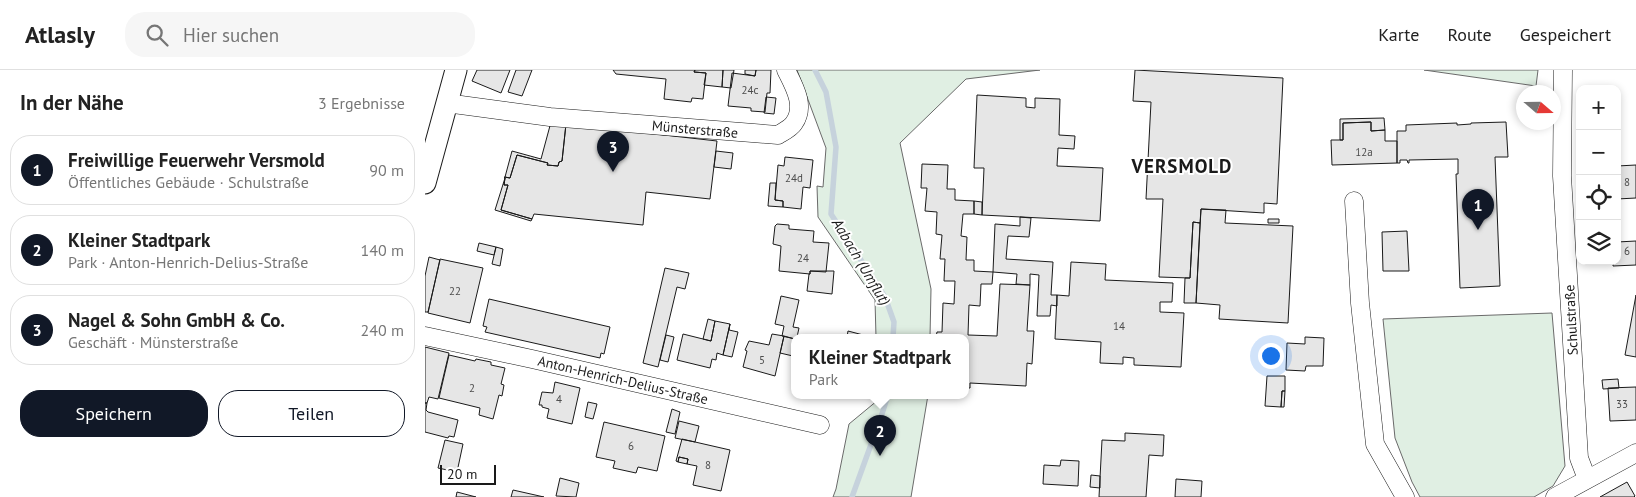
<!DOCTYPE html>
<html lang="de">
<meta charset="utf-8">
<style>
:root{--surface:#fff;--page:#f6f6f6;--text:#222;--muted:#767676;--line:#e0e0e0;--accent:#111827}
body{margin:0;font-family:"PT Sans",sans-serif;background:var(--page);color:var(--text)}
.controls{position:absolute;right:15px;top:15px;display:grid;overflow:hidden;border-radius:10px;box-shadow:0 2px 8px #0003}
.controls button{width:45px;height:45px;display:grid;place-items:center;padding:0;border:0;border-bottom:1px solid var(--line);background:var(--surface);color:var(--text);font:25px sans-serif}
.compass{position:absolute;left:1091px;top:15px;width:45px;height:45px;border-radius:50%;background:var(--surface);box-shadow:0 2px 8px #0003;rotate:110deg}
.scale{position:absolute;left:15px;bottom:12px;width:56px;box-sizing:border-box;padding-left:5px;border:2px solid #1a1a1a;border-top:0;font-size:14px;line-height:18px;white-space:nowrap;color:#1a1a1a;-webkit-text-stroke:4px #fff;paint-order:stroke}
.you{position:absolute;left:845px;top:285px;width:18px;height:18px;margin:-12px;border:4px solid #fff;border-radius:50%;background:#1a73e8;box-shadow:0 0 0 8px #1a73e833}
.badge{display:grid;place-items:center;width:32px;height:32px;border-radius:50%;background:var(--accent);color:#fff;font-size:16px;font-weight:700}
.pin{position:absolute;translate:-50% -41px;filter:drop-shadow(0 1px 2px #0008)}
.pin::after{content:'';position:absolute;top:26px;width:18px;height:15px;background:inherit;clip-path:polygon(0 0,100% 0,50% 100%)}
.popup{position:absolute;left:366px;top:264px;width:178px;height:65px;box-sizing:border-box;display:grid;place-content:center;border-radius:10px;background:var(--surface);filter:drop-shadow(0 1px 4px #0005);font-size:16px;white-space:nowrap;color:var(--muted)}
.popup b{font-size:19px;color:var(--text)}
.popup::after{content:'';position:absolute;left:50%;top:100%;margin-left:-10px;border:10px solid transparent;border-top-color:var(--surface)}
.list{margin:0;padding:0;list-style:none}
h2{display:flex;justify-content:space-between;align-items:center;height:65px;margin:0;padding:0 20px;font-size:21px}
h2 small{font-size:16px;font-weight:400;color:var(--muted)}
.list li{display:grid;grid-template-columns:32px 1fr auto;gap:15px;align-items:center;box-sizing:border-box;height:70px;margin:0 10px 10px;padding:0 10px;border:1px solid var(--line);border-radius:20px}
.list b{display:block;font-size:19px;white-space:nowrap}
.list p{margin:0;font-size:16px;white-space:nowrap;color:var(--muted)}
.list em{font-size:16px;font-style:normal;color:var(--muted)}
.actions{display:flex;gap:10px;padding:15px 20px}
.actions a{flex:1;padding:11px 0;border:1px solid var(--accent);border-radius:20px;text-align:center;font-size:18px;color:var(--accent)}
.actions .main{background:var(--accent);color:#fff}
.icon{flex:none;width:28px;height:28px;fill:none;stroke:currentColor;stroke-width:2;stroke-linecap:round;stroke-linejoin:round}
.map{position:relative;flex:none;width:1211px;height:427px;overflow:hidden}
header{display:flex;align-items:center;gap:30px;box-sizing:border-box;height:70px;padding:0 25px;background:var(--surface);border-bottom:1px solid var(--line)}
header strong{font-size:24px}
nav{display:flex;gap:28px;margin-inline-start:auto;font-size:18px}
.search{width:350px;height:45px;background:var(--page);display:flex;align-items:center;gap:12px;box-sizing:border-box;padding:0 18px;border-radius:20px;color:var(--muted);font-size:19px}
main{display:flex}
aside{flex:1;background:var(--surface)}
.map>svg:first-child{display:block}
.green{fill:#e0efe3;stroke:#6a6a6a}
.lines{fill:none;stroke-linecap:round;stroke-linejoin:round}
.stream{stroke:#c6d2dc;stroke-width:5.5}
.building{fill:#e6e6e6;stroke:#1a1a1a}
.minor-casing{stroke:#1a1a1a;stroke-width:19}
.tertiary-casing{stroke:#1a1a1a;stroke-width:23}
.minor{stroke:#fff;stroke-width:18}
.tertiary{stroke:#fff;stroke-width:21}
.labels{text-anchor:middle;stroke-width:4;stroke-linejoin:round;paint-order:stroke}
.number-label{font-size:11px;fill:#4d4d4d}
.street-label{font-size:14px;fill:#1a1a1a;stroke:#fff}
.water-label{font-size:15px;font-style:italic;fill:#1a1a1a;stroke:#fff}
.district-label{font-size:19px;font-weight:bold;letter-spacing:1px;fill:#1a1a1a;stroke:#fff}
</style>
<header>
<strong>Atlasly</strong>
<div class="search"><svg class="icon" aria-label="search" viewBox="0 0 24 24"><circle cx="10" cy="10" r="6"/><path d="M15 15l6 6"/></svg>Hier suchen</div>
<nav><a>Karte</a><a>Route</a><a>Gespeichert</a></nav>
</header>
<main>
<aside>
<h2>In der Nähe<small>3 Ergebnisse</small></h2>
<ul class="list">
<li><span class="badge">1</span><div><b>Freiwillige Feuerwehr Versmold</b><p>Öffentliches Gebäude · Schulstraße</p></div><em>90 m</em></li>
<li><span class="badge">2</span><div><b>Kleiner Stadtpark</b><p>Park · Anton-Henrich-Delius-Straße</p></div><em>140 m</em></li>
<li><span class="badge">3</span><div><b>Nagel &amp; Sohn GmbH &amp; Co.</b><p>Geschäft · Münsterstraße</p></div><em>240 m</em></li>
</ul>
<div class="actions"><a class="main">Speichern</a><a>Teilen</a></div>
</aside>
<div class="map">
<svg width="1211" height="427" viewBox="0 0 1211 427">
<rect width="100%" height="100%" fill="#fff"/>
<path class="green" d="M372,0h243l-74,9 -66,64 31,146 -1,48h-54l-1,-37 -57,-83 -1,-31 6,1 3,-39z
M999,0h114l-2,16z
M1127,243l13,153 -12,20 -19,11h-114l-8,-15 -17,-44 -12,-119z
M453,325h50l-17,102h-78l3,-8 13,-65 29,-24z"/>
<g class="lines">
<path class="stream" d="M390,0l11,22 10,55 -5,67 54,83 9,25 -1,15
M427,427l29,-80 7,-22"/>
</g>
<path class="building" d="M52,0h33l-9,23 -29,-12z
M91,0h16l-10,26 -14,-4z
M188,0h82l-1,2 12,1 -3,26 -11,-1 -1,4 -27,-3 2,-20 -50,-5z
M270,0h28l-1,17 -18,-2 2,-12 -12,-1z
M298,0h11l-3,18 -9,-1z
M320,0h11l-1,6 -10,-2z
M331,0h15l-1,23h-3l-2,19 -14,-1v-3l-23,-2 4,-33 23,3z
M710,0l148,8 -6,126 -13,-1v10l-63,-4 -1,14 -7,-1 -3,56 -31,-1 4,-78h-17l5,-97 -18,-1z
M552,25l49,3v9l9,1v-10l25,1 -1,36 16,1 -1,13 -16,-1 -1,18 46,2 -3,53 -118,-6 2,-47h-10z
M341,27l10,1 -2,16 -10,-1z
M959,48l1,12 -14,1v-9l-28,1v17h-3v-21z
M126,52l15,2 -4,37 -3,1 -1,4 -11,-1 1,-2 -31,-8 -7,23 -5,-1 7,-26 29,8z
M946,52v9l14,-1v11h12v22l-65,2 -1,-25h12v-17z
M1081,52l2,35h-13l5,129 -40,2 -4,-114h2v-15l-49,1v3h-1l-1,-3h-7v3h-3v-32h9v-6l51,-2v2l14,-1v-1z
M141,54l151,17 -7,58 -64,-7 -3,33 -109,-11 -2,5 -31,-9 7,-25h-4l1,-7 -1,-1 6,1 7,-23 31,8 -1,2 11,1 1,-4 3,-1z
M291,81l17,2 -2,16 -17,-2z
M360,87l28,3 -3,28 -7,-1 -2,22 -18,-2v-6l-8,-1 3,-35 6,1z
M497,94l26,1 -1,24h8v11l19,1v13h-11l-2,22 6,1 -1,23h8v11l19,1 -1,12h-11l-1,22 -11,-1 -1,30 29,1 3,-52 30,1 -3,46h7l-2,33 -5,-1 -1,23 -56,-3v5h-5v-51h-29l1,-5h5l1,-29 11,1 1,-23h-11l1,-22h-5l2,-24 -6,-1 1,-22 -12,-1 2,-23h-6z
M1211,95v33l-19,1v-33z
M80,108l-1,7h4l-7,25 31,9 -1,2 -36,-11z
M345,113h6l-1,17 8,1v6l-15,-1z
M549,131l8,1v13l-8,-1z
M776,139l25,1 -1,13 68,3 -5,97 -69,-4 1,-14 -24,-2z
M595,147l11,1 -2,19 -21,-1 -2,23 47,3 -2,33h6v11l-6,-1 -1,11h-13l2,-41 -9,-1v11l-14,-1 1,-10 -24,-2 2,-48 25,2z
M843,149h11v4h-11z
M768,152l7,1 -4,80h-12l1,-25h5z
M352,154l12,1v4l25,2 -1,11 16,1 -3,29 -16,-1v3l-31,-3 2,-25 -8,-2 2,-18z
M982,161l2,40h-26l-1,-39z
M1211,171v24l-23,1v-5h4v-19z
M54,173l17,4 -2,8 -17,-4z
M71,177l7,2 -3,17 -8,-2z
M4,187l11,3 -12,52h-3v-36z
M15,189l43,9 -13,55 -42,-10z
M646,192l35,2 -1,16 68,3 -1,19h-12v10l24,1 -3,54 -47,-2v-7l-11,-1v7l-23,-1 1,-21 -46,-3 2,-44 12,1z
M240,198l24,5 -4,16 -8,-2 -19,80 -15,-4z
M385,201h24l-2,23 -25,-3 2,-17h1z
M1211,225v62l-11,-2z
M356,226l18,4 -6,27 6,1 -2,9h-2v2l-13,-3 2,-10 -9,-2z
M64,229l121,28 -6,27 -3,-1 -1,5 -115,-26 2,-5 -4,-1z
M283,249l7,2 -4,20 -8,-2z
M290,251l15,3 -7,31 -6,-2 -1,7 -4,-1 -2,9 -33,-8 6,-26 28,7z
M305,254l-1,6 9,2 -6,25 -9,-2z
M423,261l19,5 -1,1h-19z
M347,264l12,2 -9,40 -32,-9 4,-16 -2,-1 4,-9 20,4z
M241,265l8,2 -6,25 -8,-2z
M359,266l11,3 -2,17 -13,-3z
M880,267l19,1 -1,28h-17l-1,5 -19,-1 1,-27 18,1z
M0,277l24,6 -11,46 -9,-2 -2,6h-2z
M24,285l26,6 1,-2 15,3v3l14,3 -4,16 3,1 -2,11 -3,-1 -6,24 -14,-4 1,-7 -41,-10z
M842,306h18v15h-3l-1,16 -16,-1z
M1193,309l1,9 -16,1 -1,-9z
M130,312l25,6 -8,36 -25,-6 2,-9 -7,-2v-2h-3l3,-13 11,1z
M1211,317v33l-26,1 -2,-33z
M857,321h3l-1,16h-3z
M163,332l9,2 -4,15 -8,-2z
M0,333h2l-1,7 2,2 30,8 -4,17 -5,-1 -1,2 -23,-6z
M247,339l8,3 -5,22 -9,-2z
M254,351l20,5 -4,16 -20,-4z
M179,352l61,14 -8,35 -19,-4 -2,6 -23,-5 2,-7 -19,-4z
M700,363l39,2 -1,21 -14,-1 -3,42h-47l3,-57 23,1z
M257,369l48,11 -9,41 -28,-6 4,-19 -10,-2 1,-5 -9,-2 -1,5 -2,-1z
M20,370l18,4 -6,28 -19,-4z
M254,387l9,2 -1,5 -9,-2z
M636,390l18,1 -1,25 -35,-2 1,-19 16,1z
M666,405l9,1v12l-10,-1z
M135,408l19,5 -3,14 -20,-1z
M751,409l26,2 -1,16h-26z
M1202,412l8,14 -1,1h-34z
M88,420l31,7h-33z
M32,422l19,5h-20z"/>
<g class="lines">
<defs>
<path id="minor" d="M1138,0l-1,106 17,282 8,21
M21,33l104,14 228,18c5,-3 13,-7 16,-12 12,-17 0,-37 -8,-53
M929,131l6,102 15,141 30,53
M0,266l107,23 288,66
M1130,427l81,-44"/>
<path id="tertiary" d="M0,113l31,-113"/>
</defs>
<use href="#minor" class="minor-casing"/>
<use href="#tertiary" class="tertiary-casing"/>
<use href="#minor" class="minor"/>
<use href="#tertiary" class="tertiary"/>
</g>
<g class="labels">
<g class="number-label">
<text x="325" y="24">24c</text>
<text x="939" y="86">12a</text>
<text x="369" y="112">24d</text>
<text x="1202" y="116">8</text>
<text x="1202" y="185">6</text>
<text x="378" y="192">24</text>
<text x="30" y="225">22</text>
<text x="694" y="260">14</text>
<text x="337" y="294">5</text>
<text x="47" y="322">2</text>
<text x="134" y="333">4</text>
<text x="1197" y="338">33</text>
<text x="206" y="380">6</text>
<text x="283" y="399">8</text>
</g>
<g class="street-label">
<text transform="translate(270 59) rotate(5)" y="5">Münsterstraße</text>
<text transform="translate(1146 250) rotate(-93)" y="5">Schulstraße</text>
<text transform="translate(198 310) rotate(13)" y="5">Anton-Henrich-Delius-Straße</text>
</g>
<g class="water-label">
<text transform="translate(436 192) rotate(59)" y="5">Aabach (Umflut)</text>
</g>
<g class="district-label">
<text x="757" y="103">VERSMOLD</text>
</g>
</g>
</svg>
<div class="controls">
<button>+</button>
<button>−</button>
<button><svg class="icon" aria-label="locate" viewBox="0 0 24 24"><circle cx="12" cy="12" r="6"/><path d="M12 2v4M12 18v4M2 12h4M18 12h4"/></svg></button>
<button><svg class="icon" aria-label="layers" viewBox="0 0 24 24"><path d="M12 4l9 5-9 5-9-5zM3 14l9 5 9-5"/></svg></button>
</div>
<svg class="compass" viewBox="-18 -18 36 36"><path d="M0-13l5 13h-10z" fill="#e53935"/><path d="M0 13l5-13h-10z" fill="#767676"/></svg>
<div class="scale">20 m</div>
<div class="you"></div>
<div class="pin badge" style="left:1053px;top:160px">1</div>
<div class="pin badge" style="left:455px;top:386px">2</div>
<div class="popup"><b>Kleiner Stadtpark</b>Park</div>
<div class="pin badge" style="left:188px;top:102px">3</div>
</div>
</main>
